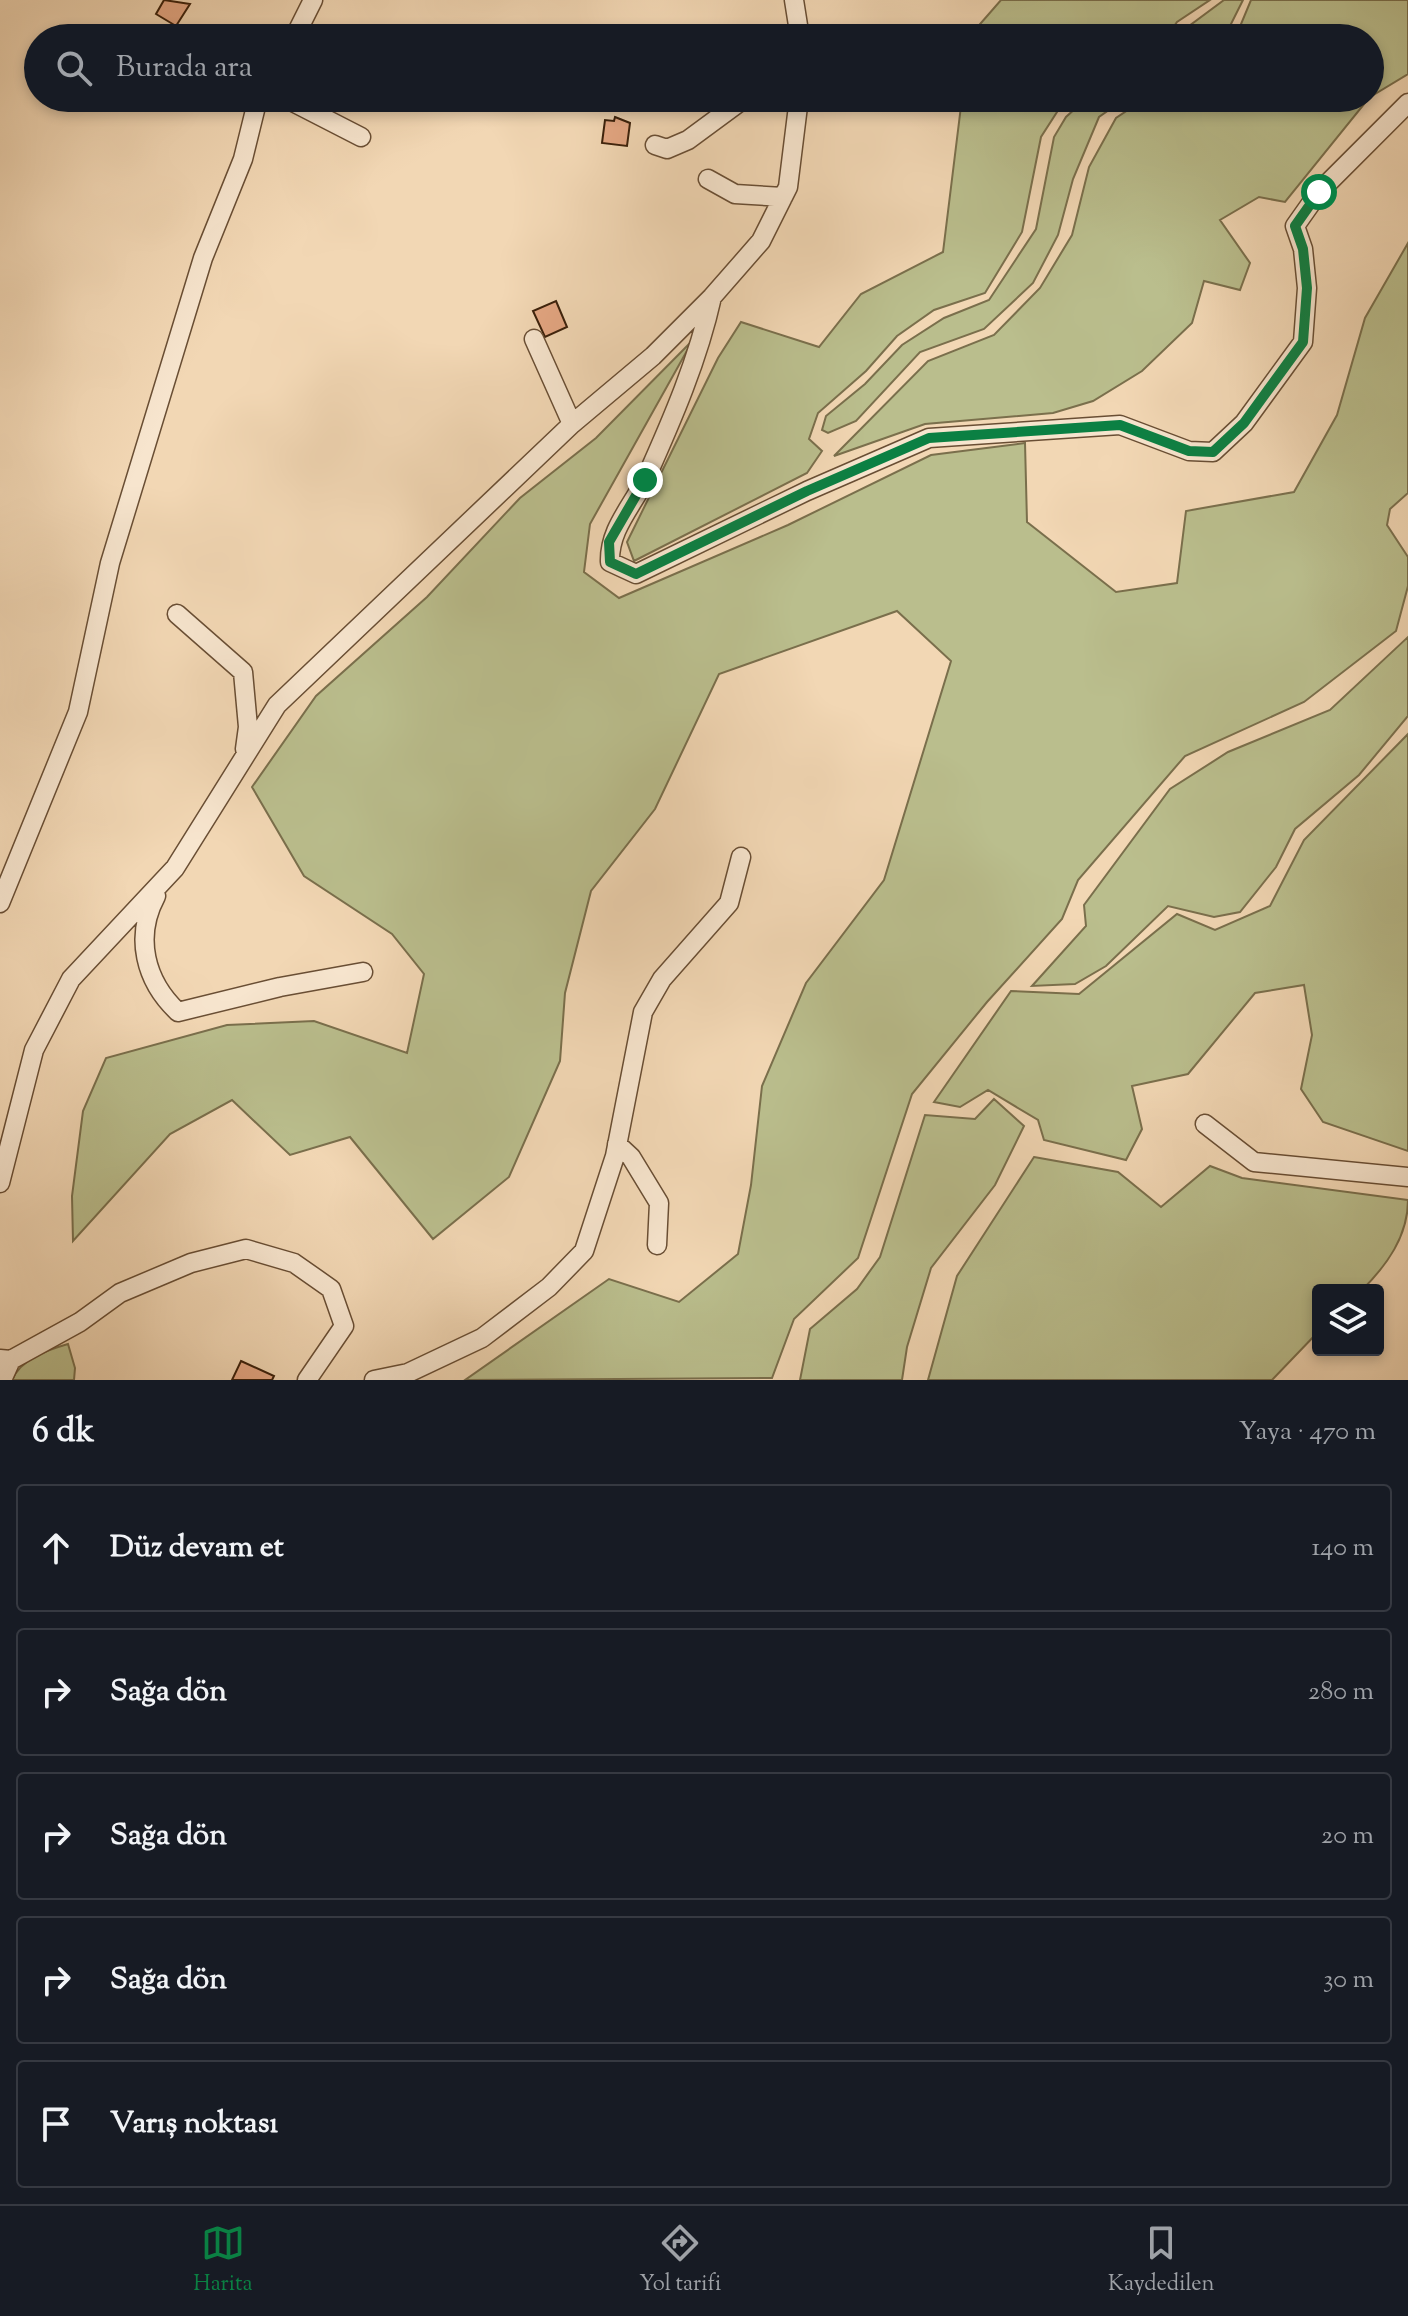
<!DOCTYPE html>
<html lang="tr">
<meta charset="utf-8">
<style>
:root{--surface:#171b24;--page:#242831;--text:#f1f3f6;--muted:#9ea1a6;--line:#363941;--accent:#0b8043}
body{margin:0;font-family:"Sorts Mill Goudy",serif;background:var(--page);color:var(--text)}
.controls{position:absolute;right:24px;bottom:24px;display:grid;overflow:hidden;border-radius:8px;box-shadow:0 4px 12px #0003}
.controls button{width:72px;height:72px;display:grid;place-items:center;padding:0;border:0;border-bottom:2px solid var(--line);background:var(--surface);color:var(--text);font:40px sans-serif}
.stop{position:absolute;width:24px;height:24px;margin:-18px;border:6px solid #0b8043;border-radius:50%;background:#fff}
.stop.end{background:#0b8043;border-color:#fff;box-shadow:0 2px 8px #0008}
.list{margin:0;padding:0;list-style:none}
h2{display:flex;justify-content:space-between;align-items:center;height:104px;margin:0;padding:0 32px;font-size:34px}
h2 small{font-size:26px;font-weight:400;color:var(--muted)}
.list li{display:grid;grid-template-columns:52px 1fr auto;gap:24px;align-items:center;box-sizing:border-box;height:128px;margin:0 16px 16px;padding:0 16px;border:2px solid var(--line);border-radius:8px}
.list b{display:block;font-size:30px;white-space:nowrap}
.list em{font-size:26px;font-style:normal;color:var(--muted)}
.icon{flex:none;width:44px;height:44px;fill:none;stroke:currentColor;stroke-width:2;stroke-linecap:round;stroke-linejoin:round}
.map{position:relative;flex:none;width:1408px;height:1380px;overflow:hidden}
.search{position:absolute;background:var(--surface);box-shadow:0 4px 12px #0003;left:24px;right:24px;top:24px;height:88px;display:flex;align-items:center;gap:20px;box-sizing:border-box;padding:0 28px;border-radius:44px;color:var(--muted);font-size:30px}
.sheet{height:824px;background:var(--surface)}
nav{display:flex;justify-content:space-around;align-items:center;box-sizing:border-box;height:112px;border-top:2px solid var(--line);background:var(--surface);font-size:22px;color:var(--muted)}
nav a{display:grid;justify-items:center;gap:4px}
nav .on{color:var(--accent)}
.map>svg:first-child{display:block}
.green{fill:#babe8d;stroke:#7a6f4c;stroke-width:2}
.building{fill:#e5a783;stroke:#3b200a;stroke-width:2}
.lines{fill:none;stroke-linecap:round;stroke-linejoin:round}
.minor-casing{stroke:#694e34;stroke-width:21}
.minor{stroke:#f7e5ce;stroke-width:18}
.route{stroke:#0b8043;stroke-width:10}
</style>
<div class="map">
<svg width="1408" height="1380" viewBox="0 0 1408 1380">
<rect width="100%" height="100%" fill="#f2d7b4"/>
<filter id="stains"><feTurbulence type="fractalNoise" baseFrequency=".0025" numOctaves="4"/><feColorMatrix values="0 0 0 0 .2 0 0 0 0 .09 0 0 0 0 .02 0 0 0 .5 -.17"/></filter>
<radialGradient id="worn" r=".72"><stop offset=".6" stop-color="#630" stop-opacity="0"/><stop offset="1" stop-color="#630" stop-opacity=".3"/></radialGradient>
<path class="green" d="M1001,0h209l-33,22 -11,16h-193l1,-7z
M1224,0h19l-19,38h-44l5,-9z
M1251,0h157v74l-38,23v-59h-140l9,-9z
M962,98h104l-25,39 -19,95 -37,61 -51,17 -37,26 -31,35 -48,42 -9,26 13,12 -15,22 -173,88 -7,-19 91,-184 23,-36 78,25 42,-53 82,-42z
M1087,98h39l-27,19 -26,62 -15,56 -25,48 -49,46 -64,23 -64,69 -28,12 -6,-3 4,-14 39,-32 37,-39 42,-27 45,-18 47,-71 18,-92 12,-20z
M1146,98h223l-84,104 -26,-5 -39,23 30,43 -10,27 -36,-9 -12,42 -50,48 -49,30 -40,12 -128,11 -91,32 94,-95 66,-26 46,-47 32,-53 17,-68 27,-49z
M1408,243v250l-18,16 -3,16 21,32v29l-12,45 -92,71 -119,54 -107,124 -16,39 -75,83 -75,92 -54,164 -64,61 -22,59 -307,2 144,-101 70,23 59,-48 13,-69 11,-99 44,-103 78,-103 67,-219 -54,-50 -178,63 -64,135 -64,82 -26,102 -5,68 -51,116 -76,62 -83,-102 -60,18 -58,-55 -62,34 -97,107 -1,-45 11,-85 23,-53 121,-33 87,-4 93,32 17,-79 -32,-40 -88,-58 -52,-89 64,-91 111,-99 93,-99 76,-60 97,-98 -103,184 -6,48 35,26 169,-73 143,-70 94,-12 2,79 89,70 61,-9 9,-72 108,-19 43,-77 28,-97z
M1408,637v79l-49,59 -64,54 -19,38 -36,45 -26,5 -46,-11 -62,60 -31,18 -43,2 54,-60 -2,-21 86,-116 58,-37 102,-42z
M1408,734v417l-85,-29 -22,-33 11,-54 -8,-50 -49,8 -67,81 -56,12 10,43 -16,31 -82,-20 -6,-20 -50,-30 -28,17 -26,-5 77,-111 68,3 98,-80 38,16 55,-24 34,-66z
M994,1099l30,27 -29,59 -64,83 -24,79 -5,33h-102l10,-51 47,-40 23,-32 45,-142 50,4z
M1034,1157l84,15 43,35 49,-41 32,12 166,22c0,36 -21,65 -46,90h-44v42l-46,48h-344l29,-104z
M68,1344l7,24 -1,12h-62c9,-21 35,-30 56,-36z"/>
<path class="building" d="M164,0l26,4 -14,22 -20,-12z
M615,117l15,6 -3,23 -25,-3 3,-23 9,1z
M556,301l11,26 -22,10 -12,-26z
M241,1361l33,15 -2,4h-40z"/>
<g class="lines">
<defs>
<path id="minor" d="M794,0l6,38
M294,38l19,-38
M285,98l76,39
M655,145l12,4 21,-9 57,-42
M708,179l27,15 48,3
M712,297c-14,63 -40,123 -66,181 -14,29 -37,51 -36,84l26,12 171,-83 122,-53 191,-13 69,26 24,1 31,-29 59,-81 4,-54 -4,-39 -8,-23 24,-34 89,-89
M534,339l38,85
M177,614l66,58 5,55 -3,22
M156,896c-22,41 -11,85 22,116l102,-25 83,-15
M0,903l78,-191 32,-149 93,-305 40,-99 15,-61
M1205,1124l49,38 154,15
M617,1144l14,13 28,46 -2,42
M0,1183l34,-133 37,-71 104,-111 102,-163 295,-281 81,-68 59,-59 49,-56 27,-54 11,-89
M0,1359l11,1 69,-38 40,-29 71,-30 55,-14 48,14 37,26 13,37 -37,54
M2,1380l9,-20
M374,1380l34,-7 74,-35 67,-51 35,-36 31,-95 28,-144 19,-33 67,-76 12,-46"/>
</defs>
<use href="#minor" class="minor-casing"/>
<use href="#minor" class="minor"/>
</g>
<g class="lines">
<path class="route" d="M645,480l-36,62 1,20 26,12 171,-83 122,-53 191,-13 69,26 24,1 31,-29 59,-81 4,-54 -4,-39 -8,-23 24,-34"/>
</g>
<rect width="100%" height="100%" filter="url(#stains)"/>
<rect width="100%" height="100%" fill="url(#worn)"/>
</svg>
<div class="controls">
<button><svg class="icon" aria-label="layers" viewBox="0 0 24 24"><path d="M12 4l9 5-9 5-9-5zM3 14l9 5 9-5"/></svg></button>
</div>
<div class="stop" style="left:1319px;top:192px"></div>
<div class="stop end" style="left:645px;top:480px"></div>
<div class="search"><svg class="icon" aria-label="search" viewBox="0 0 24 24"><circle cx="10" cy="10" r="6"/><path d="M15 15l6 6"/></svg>Burada ara</div>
</div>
<section class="sheet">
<h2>6 dk<small>Yaya · 470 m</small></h2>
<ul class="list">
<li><svg class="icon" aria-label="ahead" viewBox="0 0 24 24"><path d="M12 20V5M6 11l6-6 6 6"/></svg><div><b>Düz devam et</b></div><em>140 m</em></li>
<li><svg class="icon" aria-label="right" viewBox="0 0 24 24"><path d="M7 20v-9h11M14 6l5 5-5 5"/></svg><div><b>Sağa dön</b></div><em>280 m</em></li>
<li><svg class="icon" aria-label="right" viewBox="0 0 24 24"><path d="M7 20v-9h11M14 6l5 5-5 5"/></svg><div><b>Sağa dön</b></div><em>20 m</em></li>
<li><svg class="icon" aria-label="right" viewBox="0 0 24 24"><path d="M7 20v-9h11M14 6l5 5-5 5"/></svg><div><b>Sağa dön</b></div><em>30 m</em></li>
<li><svg class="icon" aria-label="arrive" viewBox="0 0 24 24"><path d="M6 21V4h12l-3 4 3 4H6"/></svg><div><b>Varış noktası</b></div></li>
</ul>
</section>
<nav>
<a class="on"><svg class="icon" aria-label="map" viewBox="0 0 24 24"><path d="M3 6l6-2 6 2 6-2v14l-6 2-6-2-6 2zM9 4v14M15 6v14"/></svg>Harita</a>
<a><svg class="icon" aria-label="directions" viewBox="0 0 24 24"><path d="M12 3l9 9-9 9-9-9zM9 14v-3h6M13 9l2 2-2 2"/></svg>Yol tarifi</a>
<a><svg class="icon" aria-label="saved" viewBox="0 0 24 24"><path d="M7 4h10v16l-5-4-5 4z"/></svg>Kaydedilen</a>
</nav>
